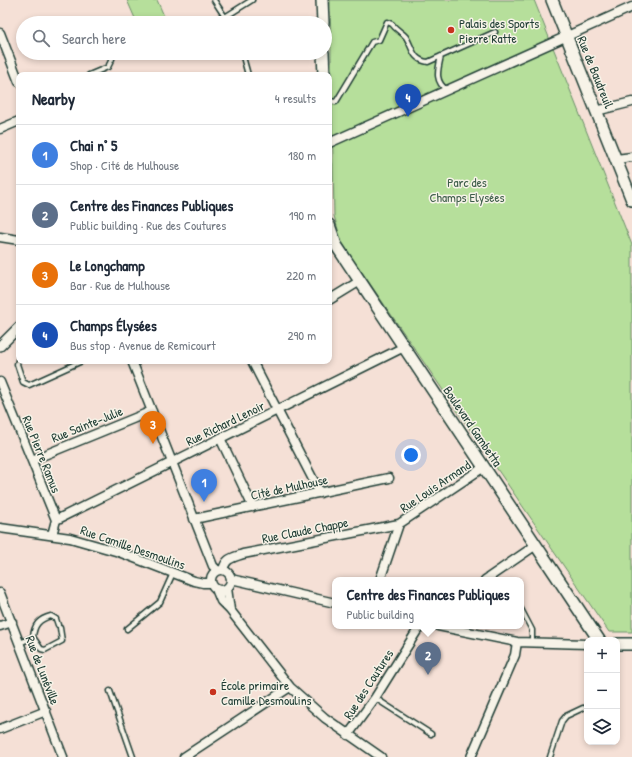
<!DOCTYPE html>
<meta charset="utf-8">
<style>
:root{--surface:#fff;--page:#f6f6f7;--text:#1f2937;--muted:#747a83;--line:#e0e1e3;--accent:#c8321e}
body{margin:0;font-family:"Patrick Hand",sans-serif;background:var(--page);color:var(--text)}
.controls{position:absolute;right:12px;bottom:12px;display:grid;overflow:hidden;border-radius:8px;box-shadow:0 2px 6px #0003}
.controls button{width:36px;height:36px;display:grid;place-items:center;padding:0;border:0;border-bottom:1px solid var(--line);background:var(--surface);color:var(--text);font:20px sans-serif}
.you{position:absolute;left:411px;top:455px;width:14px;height:14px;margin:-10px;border:3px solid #fff;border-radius:50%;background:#1a73e8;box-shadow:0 0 0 6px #1a73e833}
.badge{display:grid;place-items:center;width:26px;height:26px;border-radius:50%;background:var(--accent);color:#fff;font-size:13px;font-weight:700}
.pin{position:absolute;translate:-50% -33px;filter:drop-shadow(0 1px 2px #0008)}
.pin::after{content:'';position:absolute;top:21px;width:14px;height:12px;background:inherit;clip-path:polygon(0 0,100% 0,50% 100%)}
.popup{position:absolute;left:332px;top:577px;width:192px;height:52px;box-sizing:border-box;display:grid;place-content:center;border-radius:8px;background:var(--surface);filter:drop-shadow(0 1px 3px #0005);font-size:13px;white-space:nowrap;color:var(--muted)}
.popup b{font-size:15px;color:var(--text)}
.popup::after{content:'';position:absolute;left:50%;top:100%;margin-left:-8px;border:8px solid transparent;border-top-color:var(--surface)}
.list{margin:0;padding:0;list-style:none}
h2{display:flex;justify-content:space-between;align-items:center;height:52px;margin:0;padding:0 16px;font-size:17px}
h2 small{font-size:13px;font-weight:400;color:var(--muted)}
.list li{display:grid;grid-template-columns:26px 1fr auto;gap:12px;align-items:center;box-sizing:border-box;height:60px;padding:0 16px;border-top:1px solid var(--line)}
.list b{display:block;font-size:15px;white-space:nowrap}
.list p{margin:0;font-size:13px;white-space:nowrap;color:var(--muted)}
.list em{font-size:13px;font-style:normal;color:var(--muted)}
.icon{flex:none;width:22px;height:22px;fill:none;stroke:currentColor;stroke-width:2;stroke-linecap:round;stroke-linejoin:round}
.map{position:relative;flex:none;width:632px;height:757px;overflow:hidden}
.search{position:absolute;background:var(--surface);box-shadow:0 2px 6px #0003;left:16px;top:16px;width:316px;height:44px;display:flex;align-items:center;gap:10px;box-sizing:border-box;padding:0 14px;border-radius:22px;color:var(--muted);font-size:15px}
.panel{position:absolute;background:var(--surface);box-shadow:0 2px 6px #0003;left:16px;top:72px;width:316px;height:292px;border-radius:8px}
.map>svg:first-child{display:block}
.green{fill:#b6df9b;stroke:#6a8e68}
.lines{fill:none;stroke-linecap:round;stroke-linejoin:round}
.service-casing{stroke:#1f3d34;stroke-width:7}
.minor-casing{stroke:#1f3d34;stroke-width:11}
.tertiary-casing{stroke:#1f3d34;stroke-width:12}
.secondary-casing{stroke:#1f3d34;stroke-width:14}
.service{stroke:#f7f3e8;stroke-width:4}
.minor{stroke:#f7f3e8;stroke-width:8}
.tertiary{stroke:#f7f3e8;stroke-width:9}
.secondary{stroke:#f7f3e8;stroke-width:11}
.poi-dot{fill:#c8321e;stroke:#f7f3e8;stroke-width:1.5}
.labels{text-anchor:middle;stroke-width:3;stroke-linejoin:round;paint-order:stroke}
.poi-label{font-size:13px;fill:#1f3d34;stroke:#f7f3e8;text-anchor:start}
.street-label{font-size:13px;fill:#1f3d34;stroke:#f7f3e8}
.park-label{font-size:13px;fill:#3d5d49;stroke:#f7f3e8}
</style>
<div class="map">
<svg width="632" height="757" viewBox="0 0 632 757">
<rect width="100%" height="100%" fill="#f5e0d6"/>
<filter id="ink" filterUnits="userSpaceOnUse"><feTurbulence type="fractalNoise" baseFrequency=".025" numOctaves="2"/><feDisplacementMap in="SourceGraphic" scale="8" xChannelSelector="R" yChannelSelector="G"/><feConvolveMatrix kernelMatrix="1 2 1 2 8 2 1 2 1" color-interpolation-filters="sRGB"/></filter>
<g filter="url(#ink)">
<path class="green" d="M127,0h30l7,16 -13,7h-14z
M330,0h204l98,245v387h-23l-267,-389 -8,-27z"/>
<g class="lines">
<defs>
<path id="service" d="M214,0l11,17 27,-17
M215,23l10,-6
M242,53l6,22
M441,56c-3,14 -7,25 6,34
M89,75l19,-8 4,-8 -4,-6
M329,101l7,1 36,-60 7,-2 8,-18 5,2c5,7 10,8 14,13 7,11 6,23 22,25l67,-30
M19,357l-2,7 6,18 6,3 53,-24
M521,609l11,21v12
M127,629l33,-27 13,-29
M33,637l8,12 4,1 17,-9 -2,-13
M20,643l13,-6c1,-12 6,-18 18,-21l5,3 2,6
M110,691l23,66
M375,698l56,36
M550,757l12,-36 4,-5 17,-8"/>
<path id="minor" d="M0,33l19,49
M596,111l36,-9
M0,129l19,-8
M329,143l303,-136
M616,159l16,-2
M0,237l19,3
M329,300l31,-19
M132,361l81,205 4,4
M252,361l68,132
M0,382l56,138 -4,15
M220,438l33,69
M32,460l120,-49
M194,519l195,-41
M56,520l348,-173
M0,528l70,10 49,14 75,29 9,2h8
M211 580a10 10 0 1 1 20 0a10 10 0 1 1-20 0Z
M223,570c3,-12 9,-12 20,-16l156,-30 85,-57
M231,579l104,24
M380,580l19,-56
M485,580l51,-35
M227,588l3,22
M216,589l5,12 9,9 60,77 35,31 56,39
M0,593l63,164
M0,626l12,-4
M438,626l79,16 70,2
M0,729l46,-18
M348,735l27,-37 45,-72
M184,757l106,-70
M471,757l44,-102 2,-13"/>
<path id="tertiary" d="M0,346l19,-19"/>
<path id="secondary" d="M322,0l1,23
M552,0l80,200
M323,53l1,22
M329,225l7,20 263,395
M617,644h15"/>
</defs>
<use href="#service" class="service-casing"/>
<use href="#minor" class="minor-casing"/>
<use href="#tertiary" class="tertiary-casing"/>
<use href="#secondary" class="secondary-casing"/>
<use href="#service" class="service"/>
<use href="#minor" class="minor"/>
<use href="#tertiary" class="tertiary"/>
<use href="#secondary" class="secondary"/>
</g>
</g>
<g class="poi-dot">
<circle cx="451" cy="30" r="4"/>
<circle cx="213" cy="692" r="4"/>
</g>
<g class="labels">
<g class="poi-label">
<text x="459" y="28">Palais des Sports<tspan x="459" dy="15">Pierre Ratte</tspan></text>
<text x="221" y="690">École primaire<tspan x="221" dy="15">Camille Desmoulins</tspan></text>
</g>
<g class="street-label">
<text transform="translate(596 72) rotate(68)" y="5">Rue de Baudreuil</text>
<text transform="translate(225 423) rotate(-26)" y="5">Rue Richard Lenoir</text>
<text transform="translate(87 424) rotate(-22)" y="5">Rue Sainte-Julie</text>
<text transform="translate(473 426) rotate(56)" y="5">Boulevard Gambetta</text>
<text transform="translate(42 454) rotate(68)" y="5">Rue Pierre Ramus</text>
<text transform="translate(435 486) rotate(-34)" y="5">Rue Louis Armand</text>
<text transform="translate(289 487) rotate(-12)" y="5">Cité de Mulhouse</text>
<text transform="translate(305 530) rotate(-11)" y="5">Rue Claude Chappe</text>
<text transform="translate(133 547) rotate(19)" y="5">Rue Camille Desmoulins</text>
<text transform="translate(43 670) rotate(69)" y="5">Rue de Lunéville</text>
<text transform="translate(368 684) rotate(-57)" y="5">Rue des Coutures</text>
</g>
<g class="park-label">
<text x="467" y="187">Parc des<tspan x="467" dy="15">Champs Elysées</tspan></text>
</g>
</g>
</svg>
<div class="controls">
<button>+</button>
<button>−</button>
<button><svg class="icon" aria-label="layers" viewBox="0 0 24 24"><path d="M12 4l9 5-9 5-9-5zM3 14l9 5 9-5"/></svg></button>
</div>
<div class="you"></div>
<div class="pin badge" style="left:204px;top:502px;background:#3f7fe0">1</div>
<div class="pin badge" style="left:428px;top:675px;background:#5c6f8a">2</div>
<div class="popup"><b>Centre des Finances Publiques</b>Public building</div>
<div class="pin badge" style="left:153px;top:444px;background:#e8710a">3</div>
<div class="pin badge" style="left:408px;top:117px;background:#1a4fb4">4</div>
<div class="search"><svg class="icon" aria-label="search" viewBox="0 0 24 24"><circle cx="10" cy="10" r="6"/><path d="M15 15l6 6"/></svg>Search here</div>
<section class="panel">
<h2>Nearby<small>4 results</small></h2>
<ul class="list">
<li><span class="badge" style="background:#3f7fe0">1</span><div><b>Chai n° 5</b><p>Shop · Cité de Mulhouse</p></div><em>180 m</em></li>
<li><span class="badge" style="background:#5c6f8a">2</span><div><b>Centre des Finances Publiques</b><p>Public building · Rue des Coutures</p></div><em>190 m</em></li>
<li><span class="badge" style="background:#e8710a">3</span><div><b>Le Longchamp</b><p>Bar · Rue de Mulhouse</p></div><em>220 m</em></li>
<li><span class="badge" style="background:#1a4fb4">4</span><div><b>Champs Élysées</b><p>Bus stop · Avenue de Remicourt</p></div><em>290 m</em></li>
</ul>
</section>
</div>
